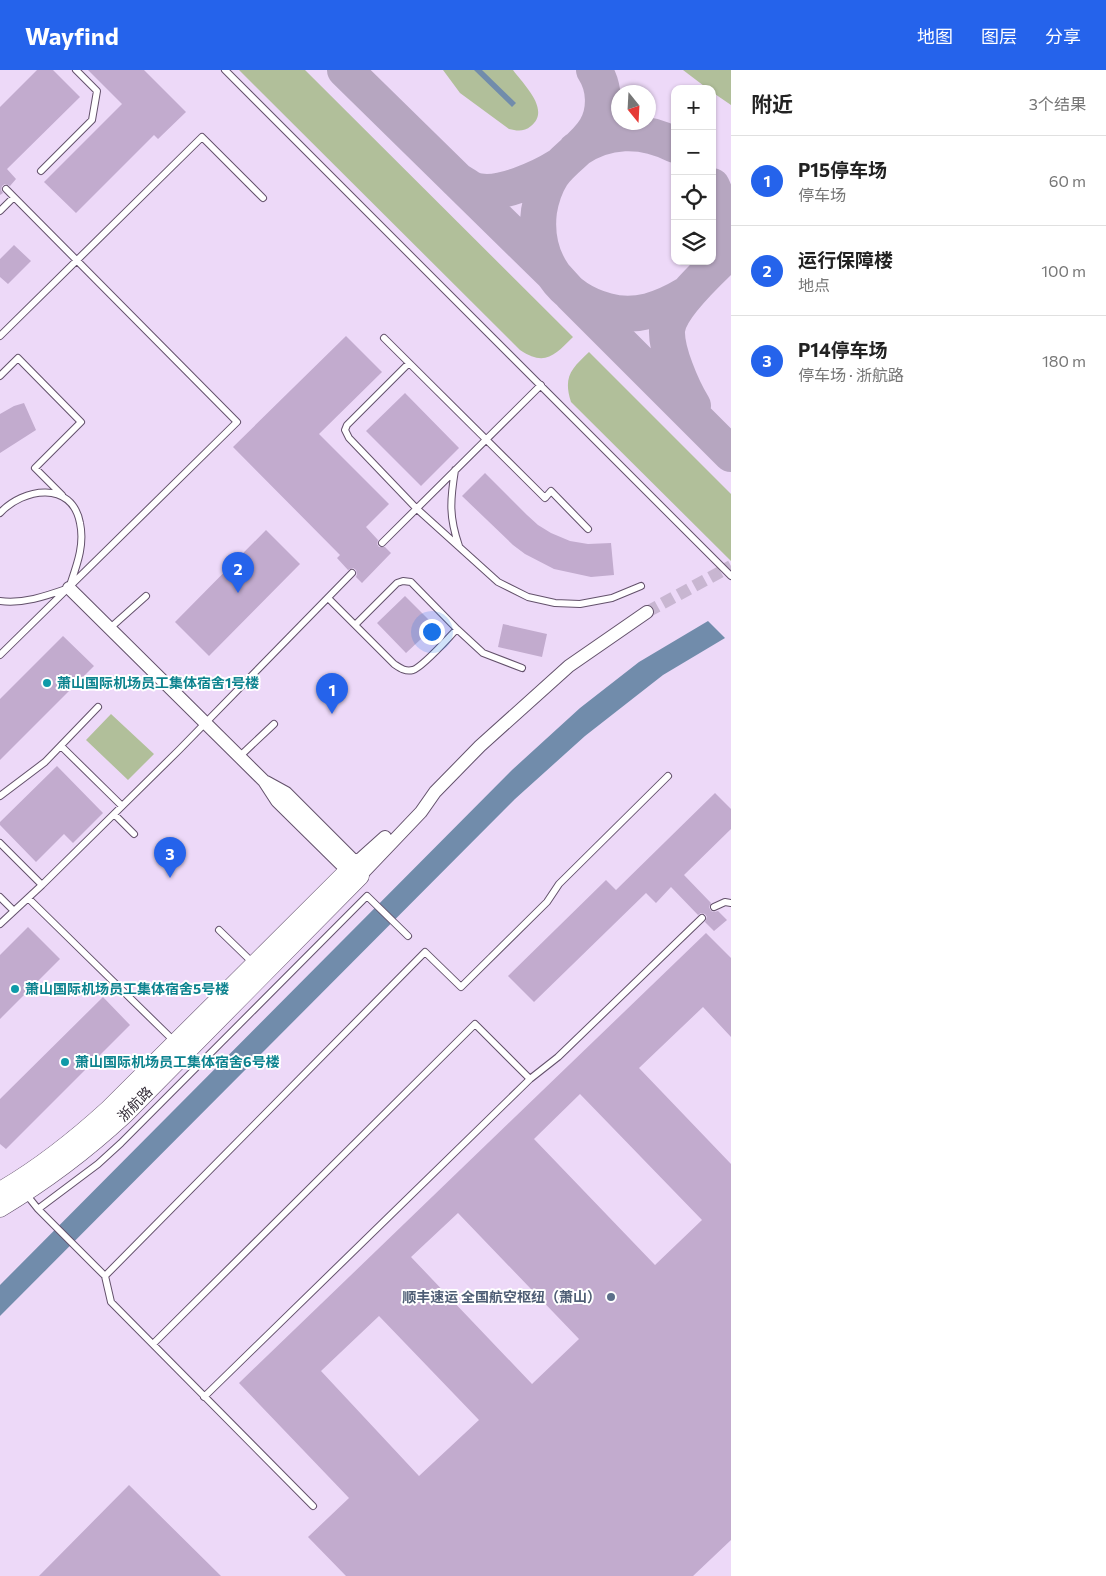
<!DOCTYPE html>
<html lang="zh">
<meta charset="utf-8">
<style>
:root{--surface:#fff;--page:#f2f2f2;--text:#222;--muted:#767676;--line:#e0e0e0;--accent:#2563eb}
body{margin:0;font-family:Commissioner,"Noto Sans SC",sans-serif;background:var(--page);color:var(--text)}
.controls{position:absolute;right:15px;top:15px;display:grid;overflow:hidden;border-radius:10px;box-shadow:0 1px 4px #0004}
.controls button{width:45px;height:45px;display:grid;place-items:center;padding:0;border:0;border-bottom:1px solid var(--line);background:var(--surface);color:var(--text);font:25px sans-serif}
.compass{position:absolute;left:611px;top:15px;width:45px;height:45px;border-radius:50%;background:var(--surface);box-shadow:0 1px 4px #0004;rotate:162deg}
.you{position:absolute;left:431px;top:561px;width:18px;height:18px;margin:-12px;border:4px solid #fff;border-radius:50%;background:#1a73e8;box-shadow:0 0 0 8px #1a73e833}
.badge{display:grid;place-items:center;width:32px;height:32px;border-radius:50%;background:var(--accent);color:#fff;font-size:16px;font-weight:700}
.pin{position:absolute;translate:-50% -41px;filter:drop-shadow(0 1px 2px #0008)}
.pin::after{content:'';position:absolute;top:26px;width:18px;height:15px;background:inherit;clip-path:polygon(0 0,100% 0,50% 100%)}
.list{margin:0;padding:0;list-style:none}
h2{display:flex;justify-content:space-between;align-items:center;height:65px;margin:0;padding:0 20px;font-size:21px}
h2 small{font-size:16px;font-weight:400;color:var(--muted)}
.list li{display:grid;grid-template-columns:32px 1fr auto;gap:15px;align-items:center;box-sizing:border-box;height:90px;padding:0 20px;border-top:1px solid var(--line)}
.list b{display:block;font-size:19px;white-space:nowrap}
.list p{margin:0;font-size:16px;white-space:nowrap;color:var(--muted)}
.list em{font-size:16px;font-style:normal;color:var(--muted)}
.icon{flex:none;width:28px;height:28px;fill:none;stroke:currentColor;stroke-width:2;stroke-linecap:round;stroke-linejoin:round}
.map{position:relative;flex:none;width:731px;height:1506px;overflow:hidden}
header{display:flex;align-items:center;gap:30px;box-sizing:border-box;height:70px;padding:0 25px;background:var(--accent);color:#fff}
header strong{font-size:24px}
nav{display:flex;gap:28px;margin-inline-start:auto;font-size:18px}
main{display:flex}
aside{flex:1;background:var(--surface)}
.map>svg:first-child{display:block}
.green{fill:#b1bf9a}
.water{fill:#718cab}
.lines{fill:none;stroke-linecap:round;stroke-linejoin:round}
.taxiway{stroke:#b6a6c0;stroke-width:36}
.building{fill:#c2abce;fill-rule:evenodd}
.street-tunnel{stroke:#c8b6d1;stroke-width:12;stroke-dasharray:12 6;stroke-linecap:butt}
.lane-casing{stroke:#63516b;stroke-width:8}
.street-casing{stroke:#63516b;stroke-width:14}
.secondary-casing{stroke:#63516b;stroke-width:19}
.lane{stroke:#fff;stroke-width:6}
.street{stroke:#fff;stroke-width:12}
.secondary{stroke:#fff;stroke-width:18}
.culture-dot{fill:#0f9aa8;stroke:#fff;stroke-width:2}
.service-dot{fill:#5c6f8a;stroke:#fff;stroke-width:2}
.labels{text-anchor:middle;stroke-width:4;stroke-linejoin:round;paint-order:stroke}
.culture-label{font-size:14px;font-weight:bold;fill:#0d838f;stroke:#fff;text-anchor:start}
.street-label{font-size:14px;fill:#322a36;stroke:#fff}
.service-label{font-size:14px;font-weight:bold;fill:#4e5e75;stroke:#fff;text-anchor:end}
</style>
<header>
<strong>Wayfind</strong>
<nav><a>地图</a><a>图层</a><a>分享</a></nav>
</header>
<main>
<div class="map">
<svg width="731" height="1506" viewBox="0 0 731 1506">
<rect width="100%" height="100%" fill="#edd9f8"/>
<path class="green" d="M239,0h66l268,267c-18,18 -28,30 -53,13z
M443,0h70c11,15 38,40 18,56 -7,6 -14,5 -22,3l-49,-36z
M683,0h48v35l-19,-13v-3h-4z
M589,282l142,142v67l-160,-159c-8,-25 0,-33 18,-50z
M111,644l43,40 -26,26 -42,-40z"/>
<path class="water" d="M474,0h8l34,33 -4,4z
M708,551l17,17 -62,37 -78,61 -70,63 -515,517v-31l512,-515 68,-62 59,-46z"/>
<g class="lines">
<path class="taxiway" d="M345,0l207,203 19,21 160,160
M594,0c11,17 12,40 2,58 -11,19 -32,30 -44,47 -7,11 -11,24 -13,36 -6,48 22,88 68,100 29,8 55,-2 80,-17
M576,80c30,-21 66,-22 99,-5
M457,110c6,3 14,10 21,11 22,5 62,-13 81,-25
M712,116c11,23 12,52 0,75
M693,336c-11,-18 -27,-55 -26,-76 3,-25 46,-62 64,-80"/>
</g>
<path class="building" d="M37,0h16l27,27 -73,72 9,10 -6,7 -5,-2 -3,2 -1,4 2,3 -3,2v-88z
M88,0h56l42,42 -28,27 -4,-4 -78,78 -32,-31 78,-78z
M14,175l17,16 -23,23 -8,-7v-18z
M346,266l36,36 -63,62 70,70 -23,23 12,13 -1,4 2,3h6l6,6 -29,30 -6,-6 1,-3 -1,-4 -3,-2 -5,2 -11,-12 3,-3 -107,-108z
M405,323l54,55 -38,38 -55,-55z
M24,333l12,27 -36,23v-39l14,-8z
M485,403l42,42 11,10 13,8 19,8 18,3 23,-1 3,32 -23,2 -37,-8 -29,-15 -12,-9 -51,-49z
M266,460l34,34 -91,92 -34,-34z
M405,526l30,30 -29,27 -29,-30z
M503,554l44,10 -5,23 -44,-10z
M63,566l31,30 -94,94v-61z
M57,696l46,47 -30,30 -9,-9 -28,28 -36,-37v-3z
M715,723l16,16v20l-47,46 27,28 -2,4 2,4 3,1 4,-1 9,9 -13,11 -9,-9 2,-5 -2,-3 -4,-1 -3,2 -27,-28 -15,16 -10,-10 -112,109 -26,-26 98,-96 10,10z
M28,857l32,32 -60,60v-64z
M706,863l25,25v79l-28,-30 -64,61 92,96v376l-38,36h-347l-38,-39 41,-39 -110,-115zM580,1024l122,126 -47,45 -121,-126zM458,1143l121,126 -47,45 -121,-127zM379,1246l100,104 -60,56 -98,-105z
M103,927l27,28 -124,124 -6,-5v-45z
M129,1415l92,91h-182z"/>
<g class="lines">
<path class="street-tunnel" d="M647,542l84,-46"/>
<defs>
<path id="lane" d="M225,0l506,506
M41,101l51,-51 5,-29 -21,-21
M0,141l14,-14
M0,266l202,-199 61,61
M384,268l161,160 6,-7 37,38
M409,293l-62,62 -2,5 4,8 67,70 82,74 30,15 27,6 25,1 32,-6 29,-12
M0,306l18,-18 63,64 -46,46 27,27
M455,400c-5,31 -6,47 4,76
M0,443c23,-25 72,-33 80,10 5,23 -4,44 -11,65 -23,8 -45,16 -69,13
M382,473l159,-158
M328,528l66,66c6,4 11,8 19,6 11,-4 35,-32 44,-41l-46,-47 -8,-1 -6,2 -42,42
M109,559l37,-33
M457,559l26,24 39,15
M0,585l237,-233 -231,-233
M61,676l61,60
M239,687l35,-33
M0,726l45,-34 53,-55
M114,744l20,20
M0,773l42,42 -14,13
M42,815l137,-135 173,-177
M0,827l14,14 14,-13 147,144
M714,837l11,-5 6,1
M0,854l14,-13
M219,860l34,33
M26,1124l12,15 67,67 320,-324 36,35 86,-85 12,-18 109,-108
M38,1139l60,-45 23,-21 246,-247 41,40
M105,1206l6,26 202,204
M153,1274l322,-320 55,55
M204,1327l326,-318 28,-22 144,-139"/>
<path id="street" d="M69,518l195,193 13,20 71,70 8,3
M266,712l20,11 70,70 3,8
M356,793l29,-26
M360,806l61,-64 14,-20 45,-46 89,-80 78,-54"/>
<path id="secondary" d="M0,1121c40,-23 75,-51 109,-82l247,-246
M0,1138c47,-28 84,-56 124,-93l236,-239"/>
</defs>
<use href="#lane" class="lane-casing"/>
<use href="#street" class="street-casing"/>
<use href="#secondary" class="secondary-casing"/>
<use href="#lane" class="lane"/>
<use href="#street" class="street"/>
<use href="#secondary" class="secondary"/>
</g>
<g class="culture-dot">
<circle cx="47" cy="613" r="5"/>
<circle cx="15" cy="919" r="5"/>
<circle cx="65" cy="992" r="5"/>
</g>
<circle class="service-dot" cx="611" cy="1227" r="5"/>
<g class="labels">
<g class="culture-label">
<text x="57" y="618">萧山国际机场员工集体宿舍1号楼</text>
<text x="25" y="924">萧山国际机场员工集体宿舍5号楼</text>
<text x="75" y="997">萧山国际机场员工集体宿舍6号楼</text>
</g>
<g class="street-label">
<text transform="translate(135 1034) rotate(-45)" y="5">浙航路</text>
</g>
<g class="service-label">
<text x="601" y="1232">顺丰速运 全国航空枢纽（萧山）</text>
</g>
</g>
</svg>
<div class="controls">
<button>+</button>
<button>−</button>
<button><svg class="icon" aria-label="locate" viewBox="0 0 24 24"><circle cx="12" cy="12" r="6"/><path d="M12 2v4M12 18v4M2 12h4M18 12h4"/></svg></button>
<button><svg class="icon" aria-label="layers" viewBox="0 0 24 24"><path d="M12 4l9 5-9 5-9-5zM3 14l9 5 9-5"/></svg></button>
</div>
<svg class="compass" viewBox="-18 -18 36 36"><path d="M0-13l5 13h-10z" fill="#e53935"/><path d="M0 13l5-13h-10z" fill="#767676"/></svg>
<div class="you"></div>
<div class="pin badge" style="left:332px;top:644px">1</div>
<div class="pin badge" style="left:238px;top:523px">2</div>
<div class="pin badge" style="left:170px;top:808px">3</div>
</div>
<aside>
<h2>附近<small>3个结果</small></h2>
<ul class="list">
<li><span class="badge">1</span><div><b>P15停车场</b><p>停车场</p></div><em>60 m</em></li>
<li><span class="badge">2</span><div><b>运行保障楼</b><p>地点</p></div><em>100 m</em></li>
<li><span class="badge">3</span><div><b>P14停车场</b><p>停车场 · 浙航路</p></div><em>180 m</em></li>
</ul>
</aside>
</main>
